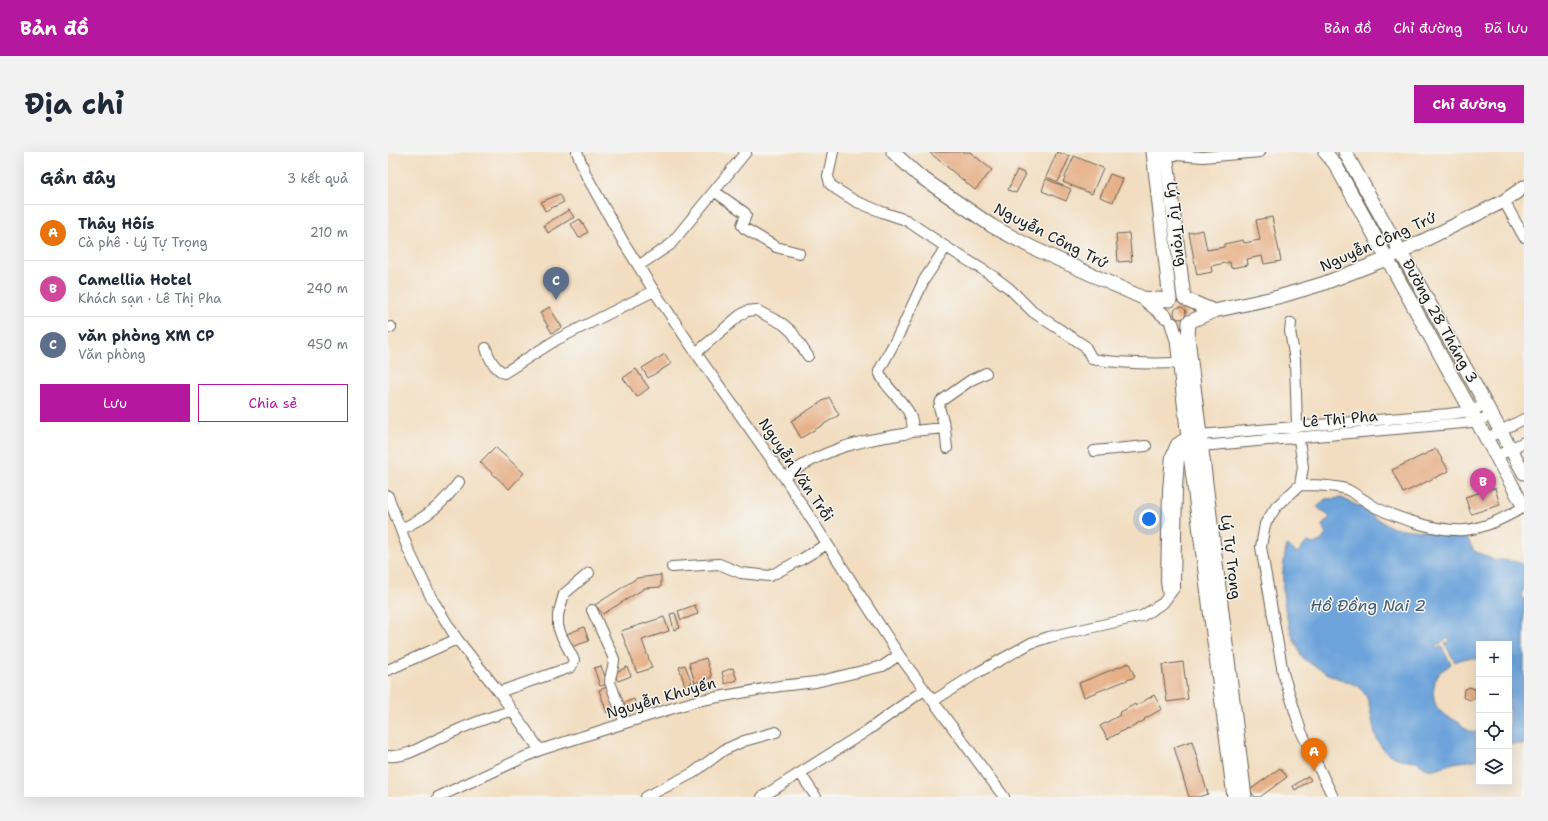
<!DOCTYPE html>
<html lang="vi">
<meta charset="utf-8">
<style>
:root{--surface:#fff;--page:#f2f2f3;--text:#1f2937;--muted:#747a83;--line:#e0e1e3;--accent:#b5179e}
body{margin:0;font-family:"Shantell Sans",sans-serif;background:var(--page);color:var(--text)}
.controls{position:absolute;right:12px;bottom:12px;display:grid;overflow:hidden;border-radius:0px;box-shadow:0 4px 16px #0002}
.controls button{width:36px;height:36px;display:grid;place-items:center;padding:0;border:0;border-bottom:1px solid var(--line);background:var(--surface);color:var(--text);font:20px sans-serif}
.you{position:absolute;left:761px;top:367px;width:14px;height:14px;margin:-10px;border:3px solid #fff;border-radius:50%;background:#1a73e8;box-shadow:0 0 0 6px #1a73e833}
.badge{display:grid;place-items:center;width:26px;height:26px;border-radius:50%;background:var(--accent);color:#fff;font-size:13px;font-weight:700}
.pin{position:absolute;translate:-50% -33px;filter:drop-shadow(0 1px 2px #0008)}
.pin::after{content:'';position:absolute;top:21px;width:14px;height:12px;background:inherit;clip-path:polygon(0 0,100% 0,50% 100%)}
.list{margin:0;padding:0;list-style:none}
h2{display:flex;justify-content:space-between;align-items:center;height:52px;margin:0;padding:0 16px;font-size:17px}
h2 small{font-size:13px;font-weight:400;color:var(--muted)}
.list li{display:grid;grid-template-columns:26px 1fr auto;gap:12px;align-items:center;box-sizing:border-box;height:56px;padding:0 16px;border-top:1px solid var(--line)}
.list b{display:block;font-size:15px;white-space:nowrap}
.list p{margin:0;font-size:13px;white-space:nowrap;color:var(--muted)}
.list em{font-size:13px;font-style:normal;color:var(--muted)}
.actions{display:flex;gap:8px;padding:12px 16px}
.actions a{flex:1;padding:9px 0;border:1px solid var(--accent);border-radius:0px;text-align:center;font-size:14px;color:var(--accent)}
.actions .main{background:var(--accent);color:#fff}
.icon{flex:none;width:22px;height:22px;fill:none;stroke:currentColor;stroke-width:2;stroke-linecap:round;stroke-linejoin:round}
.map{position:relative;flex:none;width:1136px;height:645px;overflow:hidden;border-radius:0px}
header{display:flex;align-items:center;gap:24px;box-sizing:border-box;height:56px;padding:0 20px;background:var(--accent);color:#fff}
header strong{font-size:19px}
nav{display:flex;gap:22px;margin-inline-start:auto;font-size:14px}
.intro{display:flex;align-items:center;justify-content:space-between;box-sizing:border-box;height:96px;padding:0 24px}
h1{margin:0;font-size:28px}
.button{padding:10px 18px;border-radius:0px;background:var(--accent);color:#fff;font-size:14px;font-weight:700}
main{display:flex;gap:24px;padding:0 24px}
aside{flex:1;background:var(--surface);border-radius:0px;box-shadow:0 4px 16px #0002}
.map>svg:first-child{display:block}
.water{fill:#6ca3da;stroke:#44607b}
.building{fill:#e6b088}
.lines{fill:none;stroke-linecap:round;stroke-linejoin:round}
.street-casing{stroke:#676055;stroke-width:12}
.secondary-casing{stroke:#676055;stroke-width:15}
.street{stroke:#fff;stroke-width:10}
.secondary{stroke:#fff;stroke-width:13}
.labels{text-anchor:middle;stroke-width:3;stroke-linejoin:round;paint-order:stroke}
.street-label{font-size:15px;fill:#1c1c1c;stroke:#f6f6f2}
.water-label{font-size:16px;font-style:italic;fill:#405971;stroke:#f6f6f2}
</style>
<header>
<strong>Bản đồ</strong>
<nav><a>Bản đồ</a><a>Chỉ đường</a><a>Đã lưu</a></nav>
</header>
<div class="intro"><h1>Địa chỉ</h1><a class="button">Chỉ đường</a></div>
<main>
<aside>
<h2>Gần đây<small>3 kết quả</small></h2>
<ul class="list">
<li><span class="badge" style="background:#e8710a">A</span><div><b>Thây Hôís</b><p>Cà phê · Lý Tự Trọng</p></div><em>210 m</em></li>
<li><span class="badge" style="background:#d1479c">B</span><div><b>Camellia Hotel</b><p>Khách sạn · Lê Thị Pha</p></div><em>240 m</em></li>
<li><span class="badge" style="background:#5c6f8a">C</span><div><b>văn phòng XM CP</b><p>Văn phòng</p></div><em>450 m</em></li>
</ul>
<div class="actions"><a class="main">Lưu</a><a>Chia sẻ</a></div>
</aside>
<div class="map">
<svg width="1136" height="645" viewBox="0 0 1136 645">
<rect width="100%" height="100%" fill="#f6f6f2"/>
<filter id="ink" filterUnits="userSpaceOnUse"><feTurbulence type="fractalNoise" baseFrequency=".025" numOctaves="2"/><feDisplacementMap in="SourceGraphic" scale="8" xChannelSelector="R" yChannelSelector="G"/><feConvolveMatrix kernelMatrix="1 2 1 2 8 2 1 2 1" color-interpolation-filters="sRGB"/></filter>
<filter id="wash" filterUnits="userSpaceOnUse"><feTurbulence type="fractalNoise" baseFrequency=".012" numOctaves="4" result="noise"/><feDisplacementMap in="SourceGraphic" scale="16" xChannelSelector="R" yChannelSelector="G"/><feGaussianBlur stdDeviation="0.9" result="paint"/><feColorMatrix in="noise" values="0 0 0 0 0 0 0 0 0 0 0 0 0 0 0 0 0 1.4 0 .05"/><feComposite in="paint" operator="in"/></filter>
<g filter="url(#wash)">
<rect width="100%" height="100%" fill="#f2ddc0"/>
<path class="water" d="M954,346l20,10 13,10 18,10 39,4 35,6 7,13 18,8 27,3 5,4v23l-3,5 3,4v146h-15v-100h-30v16c-9,-3 -15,-2 -24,2l-10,-18 5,-3 -1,-3 -14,8 2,3 4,-3 10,18c-3,3 -9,6 -12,9 -7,11 -8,29 1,38 6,6 12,7 18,11 8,6 10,12 21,10v27c-7,2 -12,2 -19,3 -16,1 -31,16 -43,-1 -30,-1 -41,-12 -45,-42 -2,-9 -2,-17 -8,-26 -7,-11 -22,-12 -34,-18 -8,-5 -21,-11 -28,-18 -2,-3 -3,-8 -5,-11 -15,-30 -18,-70 -10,-101l10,8 10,-11 7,2 8,-4 4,-6 -4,-9 8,-8 -13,-10 8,-8z"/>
<g id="blocks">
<path class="building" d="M541,0h41l22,18 -17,20z
M669,0l13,4 -12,26 -12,-5z
M686,4l29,12 -11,26 -29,-12z
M629,18l9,4 -10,19 -8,-3z
M722,22l13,5 -10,23 -13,-5z
M658,27l25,10 -5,12 -24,-10z
M172,42l4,8 -19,9 -4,-9z
M181,58l5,7 -26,16 -4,-8z
M884,65l9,44 -17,3 -2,-8 -15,3 1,6 -17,3 -1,-6 -19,4 1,6 -15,3 -8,-42 14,-3 4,20 17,-3v-3l19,-4 1,3 16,-3 -4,-20z
M192,67l8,13 -9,6 -8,-14z
M741,81l3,28 -14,1 -2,-28z
M786 161a6 6 0 1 1 12 0a6 6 0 1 1-12 0Z
M161,155l13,20 -10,6 -12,-20z
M277,202l6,10 -23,14 -6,-10z
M248,217l13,19 -12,9 -14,-19z
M441,245l10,18 -38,23 -10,-17z
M107,295l29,26 -15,16 -29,-27z
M1048,297l13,22 -46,22 -11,-23z
M1107,336l5,17 -29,9 -6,-17z
M273,423v12l-16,1 -42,26 -8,-9 42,-27z
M307,453l3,9 -17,6 -3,-9z
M287,461l5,15 -6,2 -4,-16z
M276,465l5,14 -27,9 10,28 -15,5 -16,-42z
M196,475l5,14 -18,6 -4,-13z
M318,506l6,19 -17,6 -6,-20z
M795,510l5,37 -21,3 -5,-37z
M741,511l6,14 -51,20 -5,-14z
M297,513l7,18 -7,3 -6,-19z
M213,514l7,18 -8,2 -6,-18z
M239,515l4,9 -13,5 -4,-8z
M345,516l4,12 -12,4 -3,-12z
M222,534l7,23 -10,4 -8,-23z
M1081,535l6,2 1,8 -6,3 -7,-3 1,-7z
M766,543l8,14 -18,10 1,1 -16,9 -1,-1 -20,11 -8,-13 20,-11 -1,-2 16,-9 1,2z
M246,547l3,11 -10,3 -3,-10z
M804,589l16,53 -10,3h-9l-15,-50z
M892,616l7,9 -27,20h-5l-5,-7z
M920,624l3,4 -16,10 -2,-4z"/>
</g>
</g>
<g filter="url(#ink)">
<use href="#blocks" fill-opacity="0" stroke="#676055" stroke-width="1"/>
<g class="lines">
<defs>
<path id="street" d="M189,0l9,23 38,68 30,48 42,62 88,124 115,178 105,142
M445,0l-5,24 2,8 6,5 19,12 27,11 24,8 40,27 47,29 17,13 23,23 52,34 7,13c30,5 58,5 88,4
M773,2l42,3 57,-5
M326,39l31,22 1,2 -4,10 2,3 32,19 23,6
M1116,49l20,36
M250,114l32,-21 76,-93
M903,171l-1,8 5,29 2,66 6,41 -3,18 -24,22 -11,17 -4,23 22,126 18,58 32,66
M0,176l3,-1
M98,196c3,11 8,20 18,25l52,-33 98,-49
M308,201l43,-37 8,-5 9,-1 27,14 9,8 16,24
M557,276l-6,-21 2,-6 30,-21 15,-7
M524,279l33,-3 2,20
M1099,286l37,-19
M706,299l52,-5
M1109,304l27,-14
M396,325c41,-28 72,-36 120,-43l8,-3c5,-24 -27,-39 -33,-60l21,-39 24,-52 22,-33
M912,333c12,0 37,0 48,5 10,5 19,13 29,18 22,11 63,24 88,22 21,-2 41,-13 59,-23
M0,344l20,53 23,48 14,23 12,19 42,53 41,58
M13,377c26,-12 41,-24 58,-47
M284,415l47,-3 22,9 29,3 32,-17 25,-15
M780,444l-2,-15 2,-91 3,-34 5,-12 12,-8 260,-22 24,-3 14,-7
M204,458l22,49c0,9 -4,15 -4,23l15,41
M0,518l69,-31
M111,540l72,-25 3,-7 -13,-25 -3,-9v-11l6,-21 25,-21
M545,549l44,-28 54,-30 18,-6 93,-21 21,-13 12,-16v-4l2,-94 2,-30 6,-10 4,-2 12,-1 262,-23 14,-2 15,-6
M0,604c19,2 36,-11 52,-18 23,-11 47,-21 72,-27
M412,621l16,24
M50,645l102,-47 85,-27 71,-22 84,-15 36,-4 67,-16 16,-11
M258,645l47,-24 31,-23 20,-9 32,-9
M374,645l106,-67 56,-40"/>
<path id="secondary" d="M505,0l25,23 74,51 39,21 112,51 23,19
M778,0l18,146
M937,0l10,12 189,343
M957,0l179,321
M755,146l27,2 -17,-148
M800,148l26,11
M784,172l5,16 12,107 45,350
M857,645l-57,-459 1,-16 25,-11 64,-14 44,-13 62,-24 120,-59 20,-14"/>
</defs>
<use href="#street" class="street-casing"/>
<use href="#secondary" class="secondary-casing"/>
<use href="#street" class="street"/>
<use href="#secondary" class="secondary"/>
</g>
</g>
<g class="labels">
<g class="street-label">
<text transform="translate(789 72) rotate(83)" y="5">Lý Tự Trọng</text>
<text transform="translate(663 84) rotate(27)" y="5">Nguyễn Công Trứ</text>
<text transform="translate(990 90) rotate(-24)" y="5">Nguyễn Công Trứ</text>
<text transform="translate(1052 169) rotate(61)" y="5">Đường 28 Tháng 3</text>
<text transform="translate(952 267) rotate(-5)" y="5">Lê Thị Pha</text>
<text transform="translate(408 318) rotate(56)" y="5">Nguyễn Văn Trỗi</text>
<text transform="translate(843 405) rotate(83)" y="5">Lý Tự Trọng</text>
<text transform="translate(273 546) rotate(-16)" y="5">Nguyễn Khuyến</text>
</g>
<g class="water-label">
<text x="980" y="459">Hồ Đồng Nai 2</text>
</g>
</g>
</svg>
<div class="controls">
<button>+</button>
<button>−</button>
<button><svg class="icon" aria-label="locate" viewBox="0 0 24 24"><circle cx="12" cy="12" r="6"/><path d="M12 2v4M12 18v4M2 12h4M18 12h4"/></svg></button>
<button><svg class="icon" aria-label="layers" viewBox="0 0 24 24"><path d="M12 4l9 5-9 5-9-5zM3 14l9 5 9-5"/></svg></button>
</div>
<div class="you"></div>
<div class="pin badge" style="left:926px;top:619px;background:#e8710a">A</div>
<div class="pin badge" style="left:1095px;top:349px;background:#d1479c">B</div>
<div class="pin badge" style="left:168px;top:148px;background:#5c6f8a">C</div>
</div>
</main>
